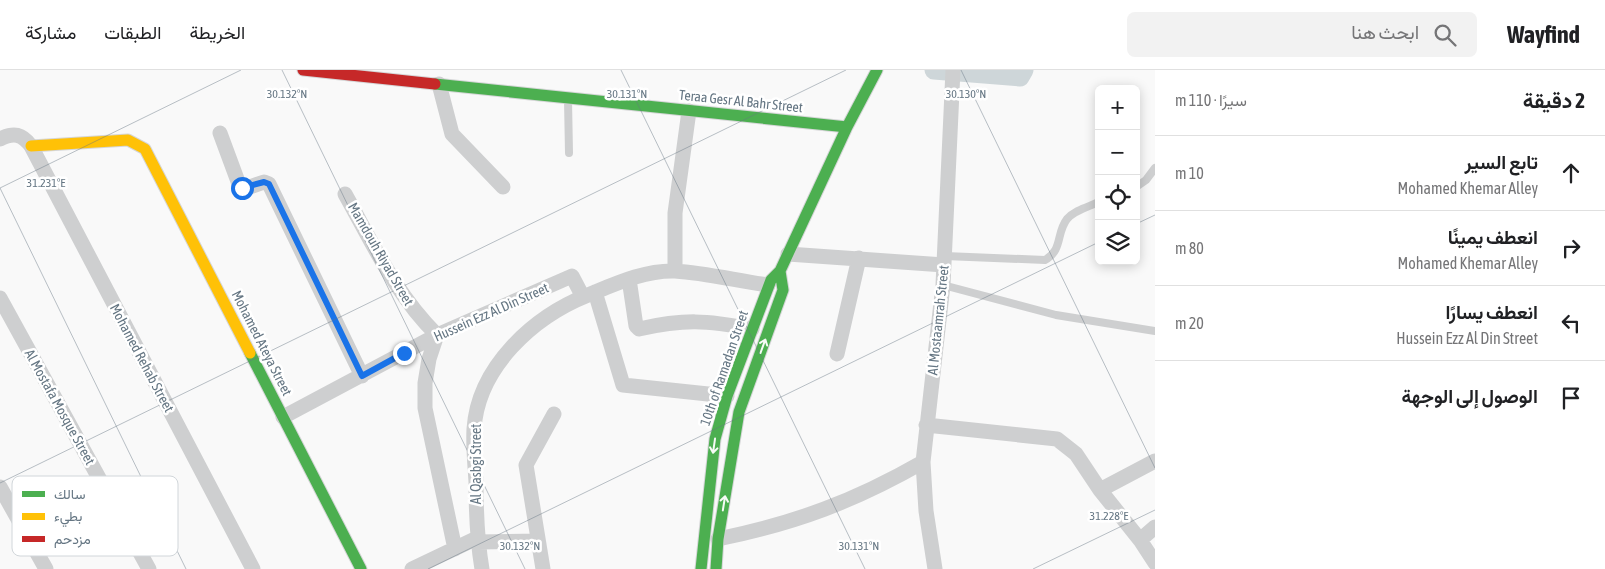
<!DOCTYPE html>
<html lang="ar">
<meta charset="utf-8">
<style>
:root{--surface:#fff;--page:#f2f2f2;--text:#202124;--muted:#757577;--line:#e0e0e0}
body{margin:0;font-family:"Asap Condensed",Vazirmatn,sans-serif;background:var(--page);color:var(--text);direction:rtl}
.controls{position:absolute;right:15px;top:15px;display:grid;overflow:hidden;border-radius:8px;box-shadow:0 2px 12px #0003}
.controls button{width:45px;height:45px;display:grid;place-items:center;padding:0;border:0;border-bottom:1px solid var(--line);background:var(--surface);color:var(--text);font:25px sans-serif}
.stop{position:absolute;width:15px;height:15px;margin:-11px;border:4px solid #1a73e8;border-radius:50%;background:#fff}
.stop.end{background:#1a73e8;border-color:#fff;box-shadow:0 1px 5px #0008}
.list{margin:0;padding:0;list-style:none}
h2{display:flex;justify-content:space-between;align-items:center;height:65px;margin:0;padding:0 20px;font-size:21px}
h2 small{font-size:16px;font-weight:400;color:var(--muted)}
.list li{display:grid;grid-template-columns:32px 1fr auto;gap:15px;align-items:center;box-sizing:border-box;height:75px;padding:0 20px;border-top:1px solid var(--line)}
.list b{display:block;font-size:19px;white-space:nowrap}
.list p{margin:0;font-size:16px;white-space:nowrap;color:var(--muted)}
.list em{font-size:16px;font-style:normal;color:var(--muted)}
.icon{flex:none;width:28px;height:28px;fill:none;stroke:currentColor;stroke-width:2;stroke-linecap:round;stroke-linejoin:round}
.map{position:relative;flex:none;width:1155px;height:499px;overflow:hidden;direction:ltr}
header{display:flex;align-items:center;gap:30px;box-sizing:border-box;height:70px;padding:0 25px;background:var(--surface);border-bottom:1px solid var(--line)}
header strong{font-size:24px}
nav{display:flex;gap:28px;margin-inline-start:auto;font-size:18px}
.search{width:350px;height:45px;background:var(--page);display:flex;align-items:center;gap:12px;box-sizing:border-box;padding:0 18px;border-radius:8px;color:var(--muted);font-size:19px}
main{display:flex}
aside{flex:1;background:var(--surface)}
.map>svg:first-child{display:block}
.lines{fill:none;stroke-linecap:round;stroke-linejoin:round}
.canal{stroke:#ced6d9;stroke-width:19}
.fast-casing{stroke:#d5d6d7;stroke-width:13}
.slow-casing{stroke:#d5d6d7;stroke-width:13}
.jam-casing{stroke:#d5d6d7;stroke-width:13}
.lane{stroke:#cecfd0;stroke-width:8}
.street{stroke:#cecfd0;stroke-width:15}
.fast{stroke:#4caf50;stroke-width:11}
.slow{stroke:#ffc107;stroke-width:11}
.jam{stroke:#c62828;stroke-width:11}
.oneway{stroke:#f6fbf6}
.route{stroke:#1a73e8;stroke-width:6}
.ticks{fill:none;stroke:#657683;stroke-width:1;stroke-opacity:0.45}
.labels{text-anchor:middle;stroke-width:5;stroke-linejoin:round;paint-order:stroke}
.street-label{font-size:14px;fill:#657683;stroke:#fff}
.key{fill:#fff;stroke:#d1d6da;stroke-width:1}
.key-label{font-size:14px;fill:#657683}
.ticks-label{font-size:12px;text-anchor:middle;fill:#657683;stroke:#fff;stroke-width:5;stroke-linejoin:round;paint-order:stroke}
</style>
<header>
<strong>Wayfind</strong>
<div class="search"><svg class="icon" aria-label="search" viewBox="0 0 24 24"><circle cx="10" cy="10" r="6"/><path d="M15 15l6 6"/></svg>ابحث هنا</div>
<nav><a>الخريطة</a><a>الطبقات</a><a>مشاركة</a></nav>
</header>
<main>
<aside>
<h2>2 دقيقة<small>سيرًا · 110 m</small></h2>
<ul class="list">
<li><svg class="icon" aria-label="ahead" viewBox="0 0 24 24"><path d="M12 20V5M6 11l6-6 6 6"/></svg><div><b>تابع السير</b><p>Mohamed Khemar Alley</p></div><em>10 m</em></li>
<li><svg class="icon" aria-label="right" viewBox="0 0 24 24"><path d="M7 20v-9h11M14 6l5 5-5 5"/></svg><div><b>انعطف يمينًا</b><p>Mohamed Khemar Alley</p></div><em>80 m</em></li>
<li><svg class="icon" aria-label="left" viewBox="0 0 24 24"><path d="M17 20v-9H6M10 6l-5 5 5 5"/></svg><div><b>انعطف يسارًا</b><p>Hussein Ezz Al Din Street</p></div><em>20 m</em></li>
<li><svg class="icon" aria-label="arrive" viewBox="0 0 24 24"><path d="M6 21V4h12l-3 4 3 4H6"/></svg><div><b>الوصول إلى الوجهة</b></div></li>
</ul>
</aside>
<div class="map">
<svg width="1155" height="499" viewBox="0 0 1155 499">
<rect width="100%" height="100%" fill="#f9f9f9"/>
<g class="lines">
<path class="canal" d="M934,0l86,7 4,-7"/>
<defs>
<path id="fast" d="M435,14l412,43
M250,283l111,216
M701,499l14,-130 12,-43 44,-116 9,-9 67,-144 30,-57
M716,499l2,-30 21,-127 44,-122 -3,-19"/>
<path id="slow" d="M31,76l97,-6 17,9 105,204"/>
<path id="jam" d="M303,0l132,14"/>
</defs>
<use href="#fast" class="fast-casing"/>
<use href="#slow" class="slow-casing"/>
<use href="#jam" class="jam-casing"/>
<path class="lane" d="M568,30l1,53
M1136,117l10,-7 9,-12
M945,186l100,4c18,-10 11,-27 22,-41 8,-9 21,-12 32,-17
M943,215l113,30 99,16"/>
<path class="street" d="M439,14l13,50 51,53
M220,63l20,54 4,2 20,-7 5,2 93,192
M0,69c14,-7 22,-5 31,7l222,423
M345,124c28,50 51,101 92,141l-8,24 -4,24v25l30,141
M788,184l156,11
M675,201v-58l14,-102
M629,209l7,47 3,3c45,-10 67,-9 113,0
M595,222l28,93 104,11
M0,228l149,271
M837,284l22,-96
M283,347l154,-82 135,-59 11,21
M926,355l131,14 19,15 24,36 40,50 15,23
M0,417l46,82
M1100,420l55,-29
M718,469c78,-16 137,-38 205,-77
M1140,470l15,-13
M478,472l60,-1
M412,499l65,-31
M482,499c-5,-29 -6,-57 -6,-87 -1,-17 -3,-35 -2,-53 4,-62 59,-112 114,-134 27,-11 57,-25 87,-24 31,2 63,10 93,14
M543,499l-17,-104 28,-51
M935,499l-9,-58 -3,-49 20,-177 10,-215"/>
<use href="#fast" class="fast"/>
<use href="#slow" class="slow"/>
<use href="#jam" class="jam"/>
</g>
<defs><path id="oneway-shaft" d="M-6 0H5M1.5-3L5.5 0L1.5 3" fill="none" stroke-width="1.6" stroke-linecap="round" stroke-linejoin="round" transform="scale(1.25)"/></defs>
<g class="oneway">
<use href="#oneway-shaft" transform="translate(763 276) rotate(-70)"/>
<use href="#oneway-shaft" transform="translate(714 376) rotate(98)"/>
<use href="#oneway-shaft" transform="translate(724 433) rotate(-81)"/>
</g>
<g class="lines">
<path class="route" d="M242,118l22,-6 5,2 93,192 42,-23"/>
</g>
<path class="ticks" d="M282,0l243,499M621,0l244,499M961,0l194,398M0,118l241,-118M0,118l186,381M1136,154l19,-9M0,413l846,-413M428,499l671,-327M1033,499l122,-59"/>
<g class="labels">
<g class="street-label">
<text transform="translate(741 31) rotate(6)" y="5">Teraa Gesr Al Bahr Street</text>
<text transform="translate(381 184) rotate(60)" y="5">Mamdouh Riyad Street</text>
<text transform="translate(491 242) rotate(-24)" y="5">Hussein Ezz Al Din Street</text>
<text transform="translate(938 250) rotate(-84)" y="5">Al Mostaamrah Street</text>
<text transform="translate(262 273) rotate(63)" y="5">Mohamed Ateya Street</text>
<text transform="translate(142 288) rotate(62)" y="5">Mohamed Rehab Street</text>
<text transform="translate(724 298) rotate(-71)" y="5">10th of Ramadan Street</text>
<text transform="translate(60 337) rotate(61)" y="5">Al Mostafa Mosque Street</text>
<text transform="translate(476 394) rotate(-90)" y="5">Al Qasbgi Street</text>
</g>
</g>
<rect x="12" y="406" width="166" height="80" rx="8" class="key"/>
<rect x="22" y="421" width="23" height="6" fill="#4caf50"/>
<rect x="22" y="443" width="23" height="7" fill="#ffc107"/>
<rect x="22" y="466" width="23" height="6" fill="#c62828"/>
<g class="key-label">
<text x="54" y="429">سالك</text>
<text x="54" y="451">بطيء</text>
<text x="54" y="474">مزدحم</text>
</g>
<g class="ticks-label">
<text x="287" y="28">30.132°N</text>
<text x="966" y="28">30.130°N</text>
<text x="627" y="28">30.131°N</text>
<text x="46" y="117">31.231°E</text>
<text x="1109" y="450">31.228°E</text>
<text x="520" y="480">30.132°N</text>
<text x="859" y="480">30.131°N</text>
</g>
</svg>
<div class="controls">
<button>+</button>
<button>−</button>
<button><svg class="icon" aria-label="locate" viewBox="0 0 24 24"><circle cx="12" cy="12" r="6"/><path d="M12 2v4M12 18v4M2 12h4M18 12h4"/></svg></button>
<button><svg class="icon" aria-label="layers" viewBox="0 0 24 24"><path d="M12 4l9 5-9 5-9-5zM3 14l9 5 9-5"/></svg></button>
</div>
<div class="stop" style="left:242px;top:118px"></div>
<div class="stop end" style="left:404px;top:283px"></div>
</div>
</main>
